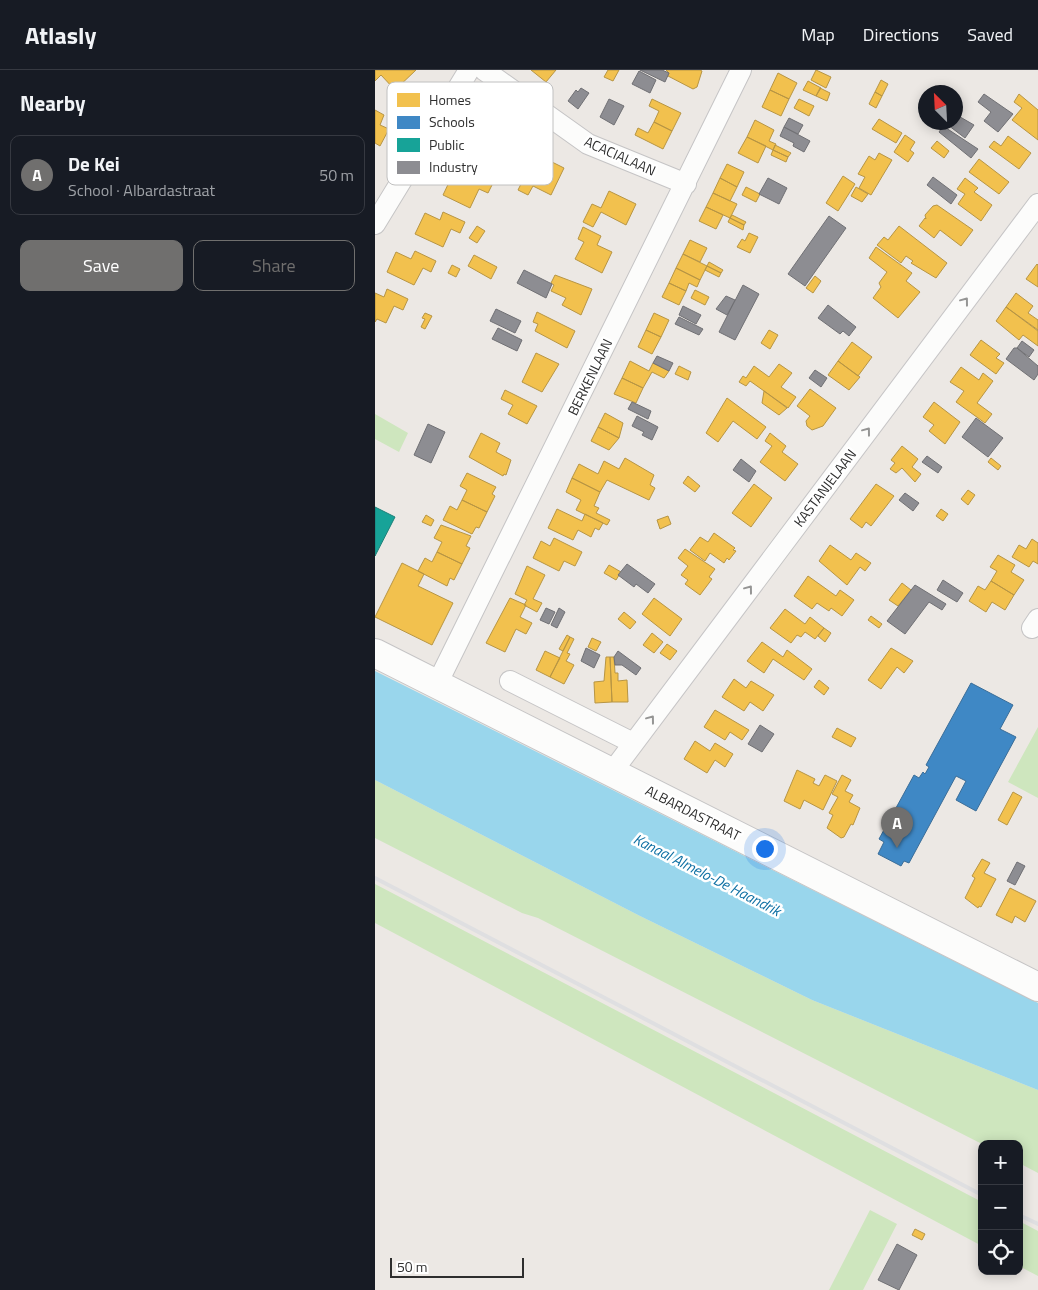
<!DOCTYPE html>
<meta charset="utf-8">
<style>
:root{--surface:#171b24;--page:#242831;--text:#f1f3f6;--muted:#9ea1a6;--line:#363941;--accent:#706f6e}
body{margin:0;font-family:"Titillium Web",sans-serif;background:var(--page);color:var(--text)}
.controls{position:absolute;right:15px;bottom:15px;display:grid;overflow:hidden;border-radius:10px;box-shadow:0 2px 12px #0003}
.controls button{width:45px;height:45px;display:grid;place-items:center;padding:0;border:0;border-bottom:1px solid var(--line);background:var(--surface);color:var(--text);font:25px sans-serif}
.compass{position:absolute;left:543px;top:15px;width:45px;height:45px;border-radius:50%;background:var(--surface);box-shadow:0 2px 12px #0003;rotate:336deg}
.scale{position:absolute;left:15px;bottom:12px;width:134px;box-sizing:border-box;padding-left:5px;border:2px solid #2e2e2e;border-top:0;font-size:14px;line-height:18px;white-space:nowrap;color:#2e2e2e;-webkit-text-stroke:4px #fff;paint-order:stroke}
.you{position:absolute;left:389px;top:778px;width:18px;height:18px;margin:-12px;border:4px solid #fff;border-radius:50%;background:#1a73e8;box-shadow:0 0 0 8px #1a73e833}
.badge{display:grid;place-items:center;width:32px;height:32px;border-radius:50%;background:var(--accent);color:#fff;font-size:16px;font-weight:700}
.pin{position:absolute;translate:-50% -41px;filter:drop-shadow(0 1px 2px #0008)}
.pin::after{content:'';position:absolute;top:26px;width:18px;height:15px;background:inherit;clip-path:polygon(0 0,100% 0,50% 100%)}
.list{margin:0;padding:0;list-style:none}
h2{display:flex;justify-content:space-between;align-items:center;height:65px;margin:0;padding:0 20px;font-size:21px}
h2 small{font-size:16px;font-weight:400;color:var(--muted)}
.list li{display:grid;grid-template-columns:32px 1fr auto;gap:15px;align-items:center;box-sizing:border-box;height:80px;margin:0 10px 10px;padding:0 10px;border:1px solid var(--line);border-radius:10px}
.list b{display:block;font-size:19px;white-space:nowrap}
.list p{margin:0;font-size:16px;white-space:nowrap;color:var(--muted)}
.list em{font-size:16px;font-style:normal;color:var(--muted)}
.actions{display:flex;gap:10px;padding:15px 20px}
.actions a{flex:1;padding:11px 0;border:1px solid var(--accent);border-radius:10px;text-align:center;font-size:18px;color:var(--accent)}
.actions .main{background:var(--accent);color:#fff}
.icon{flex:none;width:28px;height:28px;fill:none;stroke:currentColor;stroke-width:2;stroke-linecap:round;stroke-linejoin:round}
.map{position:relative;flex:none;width:663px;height:1220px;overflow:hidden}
header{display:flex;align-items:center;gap:30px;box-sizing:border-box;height:70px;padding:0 25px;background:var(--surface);border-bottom:1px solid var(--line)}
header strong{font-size:24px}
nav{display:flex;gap:28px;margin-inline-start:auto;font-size:18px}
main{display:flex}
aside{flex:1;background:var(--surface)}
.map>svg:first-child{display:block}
.green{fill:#cee6be}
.water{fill:#99d6ec}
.homes{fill:#f2c14e;stroke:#b79544}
.schools{fill:#3f88c5;stroke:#3a6d98}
.public{fill:#17a398;stroke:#1e8078}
.industry{fill:#8d8d92;stroke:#707074}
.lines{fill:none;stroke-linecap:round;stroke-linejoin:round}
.street-casing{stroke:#c5c4c5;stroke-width:22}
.secondary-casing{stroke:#c5c4c5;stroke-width:30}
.street{stroke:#fcfcfb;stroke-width:20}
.secondary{stroke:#fcfcfb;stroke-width:28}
.rail{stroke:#dfdfe1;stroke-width:4}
.oneway{stroke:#959594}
.labels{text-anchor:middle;stroke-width:5;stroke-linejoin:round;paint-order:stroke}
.street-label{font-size:14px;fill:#2e2e2e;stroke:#fff}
.water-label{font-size:15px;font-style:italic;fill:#0d6fa3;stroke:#fff}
.key{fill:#fff;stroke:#c0c0c0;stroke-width:1}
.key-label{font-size:14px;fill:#2e2e2e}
</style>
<header>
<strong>Atlasly</strong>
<nav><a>Map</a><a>Directions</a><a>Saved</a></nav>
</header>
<main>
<aside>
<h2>Nearby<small></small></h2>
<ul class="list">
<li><span class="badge">A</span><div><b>De Kei</b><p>School · Albardastraat</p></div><em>50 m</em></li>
</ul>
<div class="actions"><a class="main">Save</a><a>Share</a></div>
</aside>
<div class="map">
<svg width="663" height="1220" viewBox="0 0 663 1220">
<rect width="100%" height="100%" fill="#ece8e4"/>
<path class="green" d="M0,344l33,19 -9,19 -24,-13z
M663,657v71l-30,-16z
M0,710l265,136 172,84 226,90v83l-19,-10v-19h-37l-444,-226 -16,-5 -147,-75z
M0,814l607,318v44l-607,-323z
M495,1140l27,14 -34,66h-34z
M644,1151l19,10v45l-19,-10z"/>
<path class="water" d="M0,601l663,332v87l-226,-90 -172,-84 -265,-136z"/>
<path class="homes" d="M0,0h41l-21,20 -14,-15 -6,6z
M156,0h25l-10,12z
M233,0h11l-6,11 -9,-4z
M291,0h34l2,1 -5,16 -4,2 -25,-13 1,-3z
M441,0l15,7 -5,11 -15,-8z
M403,3l19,10 -8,16 -19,-9z
M506,10l7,4 -6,12 -7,-4z
M433,11l13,7 -5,8 -13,-6z
M445,18l10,5 -3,8 -11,-5z
M395,20l19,9 -8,17 -19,-9z
M500,22l7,4 -6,12 -7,-4z
M644,24l19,16v30l-26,-20 10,-12 -8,-6z
M277,29l29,14 -9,18 -18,-9 5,-11 -10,-5z
M424,29l15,7 -5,10 -15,-8z
M0,40l9,5 -4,10 9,4 -9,17 -5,-3z
M504,49l23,14 -6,10 -24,-14z
M380,50l19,10 -5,11 7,3 -3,6 -26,-13z
M279,52l18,9 -9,18 -28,-14 3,-7 10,5z
M530,65l10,7 -5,8 4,3 -6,9 -14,-10z
M633,66l23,17 -12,16 -30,-22 5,-6 7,5z
M372,67l19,9 -8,17 -20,-10z
M562,71l12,10 -5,7 -13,-10z
M400,75l16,8 -3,4 -15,-7z
M398,80l15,7 -2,5 -15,-7z
M504,83l13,7 -21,35 -12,-7 6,-11 -7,-3 11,-18 6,4z
M169,88l20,10 -13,27 -18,-9 -5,9 -10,-5 11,-22 8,4z
M604,89l30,23 -10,12 -30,-22z
M352,94l17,8 -7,15 -17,-9z
M96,103l22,10 -5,10 -9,-4 -9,19 -27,-13 10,-21 15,7z
M468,106l12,8 -17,27 -12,-8z
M345,108l17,9 -7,14 -17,-8z
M590,108l13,10 -4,4 18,13 -11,16 -23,-17 7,-10 -8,-5z
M371,117l14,7 -4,8 -14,-7z
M481,117l12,7 -6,8 -11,-6z
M234,121l27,13 -10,21 -25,-13 -8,15 -10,-5 9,-18 9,4z
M338,123l24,11 -7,14 -24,-11z
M562,135l36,25 -12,16 -21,-16 -6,8 -15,-12 6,-8 1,1 -1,-4 8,-9z
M331,137l17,8 -7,14 -17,-8z
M68,142l22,10 -5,11 -9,-4 -8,18 -28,-13 10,-21 15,7z
M357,145l14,7 -2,3 -14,-7z
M355,148l14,7 -1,5 -15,-8z
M102,156l8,5 -8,12 -8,-5z
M524,156l48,37 -11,15 -25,-15 2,-2 -7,-5 -5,7 -24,-18 7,-8 4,3z
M208,157l18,9 -4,9 15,7 -10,21 -27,-14 9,-17 -6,-3z
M374,163l9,4 -8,16 -13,-6 5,-8 3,2z
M315,170l17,8 -7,14 -17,-8z
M501,177l36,26 -6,8 14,11 -22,26 -25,-20 8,-11 -2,-4 8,-11 -18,-14z
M40,181l21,10 -5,11 -8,-4 -9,17 -27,-13 9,-20 15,7z
M308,184l24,12 -7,14 -24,-12z
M99,185l23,12 -6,12 -23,-13z
M334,192l14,8 -2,3 -14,-7z
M662,194l1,1v22l-12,-8z
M77,195l8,4 -4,8 -8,-4z
M332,196l14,7 -2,4 -14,-7z
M301,198l24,12 -3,7 -8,-4 -3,8 -17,-8z
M180,205l37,14 -11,26 -19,-10 4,-7 -15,-7 3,-6 -3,-2z
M440,206l6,5 -8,12 -7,-5z
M294,213l17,8 -7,14 -17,-8z
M12,219l21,10 -5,11 -9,-4 -8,17 -9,-4 -2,3v-29l9,4z
M320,220l14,7 -4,8 -14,-7z
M641,223l17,13 -5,7 10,7v10l-32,-23z
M631,237l32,24v15l-15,-11 -4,5 -23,-19z
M162,242l38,19 -8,17 -32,-17 3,-7 -5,-2z
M50,243l7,3 -7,13 -4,-2 4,-8 -3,-1z
M279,243l15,7 -8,17 -15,-7z
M271,260l15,7 -9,17 -14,-7z
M394,260l9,5 -8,14 -9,-6z
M606,270l19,14 -4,4 8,5 -8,11 -26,-19z
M477,272l20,15 -14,19 -20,-15z
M161,283l23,11 -17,28 -20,-10z
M255,291l19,10 4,-8 16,8 -5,7 -12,-6 -9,16 -21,-10z
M463,291l22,16 -11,13 -21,-15z
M404,294l13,9 -11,14 15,10 -8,11 -38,-27 -4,5 -7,-4 4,-6 3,2 8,-12 15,11z
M304,296l12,6 -3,8 -13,-6z
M586,297l18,13 4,-7 10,8 -16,22 15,11 -7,9 -29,-21 8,-11 -14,-9z
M247,308l21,10 -7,15 -22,-9z
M435,319l26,19 -13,18 -11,4 -5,-4 -1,-5 4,-5 -13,-10z
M130,320l32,16 -10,18 -19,-10 5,-9 -12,-6z
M389,321l23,17 -8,7 -17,-12z
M352,328l39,29 -9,12 -24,-18 -15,21 -12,-9z
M559,332l26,20 -15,22 -16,-13 5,-6 -11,-8z
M230,343l18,10 -4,15 -21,-11z
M223,357l21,11 -10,12 -18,-9z
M106,363l19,10 -4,9 15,8 -5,15 -2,-1 -1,2 -34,-19z
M395,363l16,13 -4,6 16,12 -13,17 -25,-19 12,-16 -7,-5z
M527,376l16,13 -6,8 9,7 -6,8 -13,-14 -6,5 -6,-4 5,-6 -4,-3z
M250,388l29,17 -4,10 5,3 -6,12 -42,-20 -7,12 -28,-14 7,-14 19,10 6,-13 15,8z
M616,388l10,8 -3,4 -10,-8z
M92,403l29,14 -4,7 3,2 -8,16 -25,-12 5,-10 -7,-4z
M313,406l12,10 -5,6 -12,-9z
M197,408l28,14 -6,14 5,2 -3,5 14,7 -3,5 -31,-15 5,-10 -15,-8z
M379,414l18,14 -21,29 -19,-14z
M501,414l18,12 -23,30 -5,-4 -4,6 -12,-9z
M593,420l7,5 -7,10 -7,-6z
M87,430l25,12 -8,16 -3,-1 -4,7 -29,-14 7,-14 7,4z
M182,439l25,12 3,-7 18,9 -4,7 -4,-2 -4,9 -13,-7 -5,10 -25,-12z
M566,439l7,5 -5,7 -7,-5z
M51,445l8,5 -3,6 -9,-4z
M293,446l3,8 -11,5 -3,-9z
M66,455l30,11 -5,10 4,2 -8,16 -25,-12 5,-10 -8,-4z
M339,463l21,15 -2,2 3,1 -7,9 -2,-2 -3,5 -14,-10 -5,8 -15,-11 10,-13 8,5z
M179,468l28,14 -7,14 -11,-5 -5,10 -26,-13 8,-17 9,5z
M657,469l6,4v21l-5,-3 -4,6 -17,-10 7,-12 7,4z
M455,475l21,15 5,-7 15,10 -6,8 -5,-4 -13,18 -28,-24z
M310,479l30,20 -6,8 3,2 -12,16 -15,-11 3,-4 -7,-5 7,-9 -10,-8z
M62,482l25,12 -8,16 -4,-2 -3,8 -29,-15 7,-13 7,4z
M623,485l17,10 -4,7 13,8 -10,15 -23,-14 6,-10 -7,-4z
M27,493l22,11 -6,12 35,17 -21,42 -57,-28z
M234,495l12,7 -5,8 -12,-7z
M152,496l18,9 -12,24 9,4 -5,9 -13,-7 3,-5 -12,-6z
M433,506l28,20 4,-6 14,10 -12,16 -11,-8 -2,3 -12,-8 -5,6 -18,-13z
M616,511l23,14 -9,15 -13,-8 -6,10 -17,-11 9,-15 7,4z
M527,513l9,7 -13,16 -9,-6z
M135,528l16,7 -6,12 12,6 -6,11 -10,-5 -11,23 -19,-9z
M279,528l28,21 -12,17 -28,-22z
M410,539l20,15 5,-7 14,11 -9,11 -10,-7 -4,5 -4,-2 -6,8 -21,-15z
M249,542l12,10 -6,7 -12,-10z
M496,546l11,8 -3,4 -11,-8z
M449,558l7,5 -6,9 -7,-6z
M277,563l11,9 -9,11 -11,-8z
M192,565l3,2 -7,14 -4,-2z
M195,567l4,2 -7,14 3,1 -4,7 8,4 -10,19 -14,-7z
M217,568l9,4 -5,9 -8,-4z
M387,572l21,15 4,-7 25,19 -8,11 -31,-21 -9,14 -17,-12z
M292,574l10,7 -7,9 -10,-7z
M516,578l22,13 -9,12 -7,-6 -16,22 -13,-9z
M170,581l15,7 -10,19 -14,-7z
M231,587h4l2,45 -17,1 -1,-21 10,-1z
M235,587h4l1,16h3v8l9,-1 1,22h-16z
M359,609l12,9 5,-7 23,14 -11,16 -13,-9 -6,9 -22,-14z
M444,610l10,8 -5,7 -10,-8z
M340,640l34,20 -7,10 -12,-8 -5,8 -21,-13z
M462,658l19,10 -5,9 -19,-10z
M320,671l15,10 5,-8 18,11 -8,13 -10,-7 -8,13 -23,-14z
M422,700l18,9 -2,4 6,3 6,-11 12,6 -14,29 -19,-10 -4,9 -16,-8z
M467,705l9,5 -6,11 8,4 -4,7 11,6 -7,17 -2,-1 -7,13 -3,1 -14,-10 6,-13 -4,-2 9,-16 -6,-3z
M638,722l9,5 -15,28 -9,-5z
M607,789l8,4 -6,10 12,6 -15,28 -2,-1 -1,2 -13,-10 10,-20 -3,-2z
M635,818l26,13 -11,21 -10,-6 -3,7 -16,-8z
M540,1159l10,5 -3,6 -10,-5z"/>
<path class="schools" d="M596,613l42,22 -13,24 16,8 -40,74 -20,-11 10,-19 -10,-5 -47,87 -5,-2 -3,5 -23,-12 6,-12 -5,-3 35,-64 5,3 4,-6 2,2 4,-7 -3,-2z"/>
<path class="public" d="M0,437l20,10 -20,39z"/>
<path class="industry" d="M265,0h22l7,3 -4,9z
M264,1l17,9 -6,13 -18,-9z
M206,18l8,5 -11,16 -10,-8 8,-11 2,2z
M609,24l29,20 -15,18 -14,-11 7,-9 -13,-10z
M234,29l15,7 -10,19 -14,-8z
M580,44l19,11 -9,13 -21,-16h11z
M414,48l14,7 -5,9 -14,-7z
M568,56l35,23 -7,9 -32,-26z
M409,57l26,14 -6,11 -11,-6 1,-3 -14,-7z
M558,107l24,18 -6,9 -24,-19z
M393,108l19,10 -8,16 -20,-10z
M454,146l17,12 -41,58 -17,-12z
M149,200l28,14 -6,14 -29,-15z
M368,215l16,9 -24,46 -16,-8z
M351,226l9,4 -8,15 -11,-6z
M453,235l28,22 -7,9 -6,-5 -3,3 -22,-16z
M308,236l18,9 -5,9 -17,-9z
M121,239l25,12 -6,12 -25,-12z
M304,247l24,12 -4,6 -24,-11z
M123,258l24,12 -5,11 -25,-12z
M647,271l12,9 -5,7 -12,-9z
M639,278h3l21,18v8l-4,6 -28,-21z
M282,286l16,7 -4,8 -16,-8z
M440,300l12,8 -6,9 -12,-9z
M257,332l19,9 -3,8 -20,-10z
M262,346l21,11 -6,13 -10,-5 2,-3 -12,-6z
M601,348l27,20 -15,19 -26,-20z
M53,354l17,8 -14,31 -17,-8z
M552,386l15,11 -4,6 -16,-11z
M366,389l15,12 -7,11 -16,-12z
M530,423l14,10 -6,8 -14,-11z
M252,494l28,20 -7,9 -12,-9 -2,3 -16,-12z
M568,510l20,13 -6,9 -20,-12z
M540,515l31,19 -4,6 -13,-8 -24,32 -18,-13z
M171,538l9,4 -6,12 -9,-4z
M184,538l6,4 -8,16 -6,-3z
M211,578l14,7 -6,13 -13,-7z
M243,581l23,17 -5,7 -14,-10h-7l-1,-8z
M385,655l14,9 -12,18 -14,-8z
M642,792l8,4 -10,19 -8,-4z
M522,1174l20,11 -18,35 -21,-10z"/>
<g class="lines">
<defs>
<path id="street" d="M109,0l104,74 98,40
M0,154l94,-154
M657,558l6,-9
M135,611l123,62
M62,614l304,-614
M237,702l426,-568"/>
<path id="secondary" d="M0,583l663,334"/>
</defs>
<use href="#street" class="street-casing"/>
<use href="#secondary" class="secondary-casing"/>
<use href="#street" class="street"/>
<use href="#secondary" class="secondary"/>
<path class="rail" d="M0,808l607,317
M644,1145l19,9"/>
</g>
<defs><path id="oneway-chevron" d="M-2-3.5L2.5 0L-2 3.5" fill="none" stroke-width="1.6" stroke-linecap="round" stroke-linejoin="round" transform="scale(1.25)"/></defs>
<g class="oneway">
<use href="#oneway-chevron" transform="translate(590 231) rotate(-53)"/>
<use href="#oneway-chevron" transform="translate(492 361) rotate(-53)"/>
<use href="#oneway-chevron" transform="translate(374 519) rotate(-53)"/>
<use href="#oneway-chevron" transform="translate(276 649) rotate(-53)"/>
</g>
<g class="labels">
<g class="street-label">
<text transform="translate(245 86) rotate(24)" y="5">ACACIALAAN</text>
<text transform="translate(215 307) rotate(-64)" y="5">BERKENLAAN</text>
<text transform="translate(450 418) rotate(-53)" y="5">KASTANJELAAN</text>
<text transform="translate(318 743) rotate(27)" y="5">ALBARDASTRAAT</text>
</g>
<g class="water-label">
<text transform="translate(332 805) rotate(27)" y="5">Kanaal Almelo-De Haandrik</text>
</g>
</g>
<rect x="12" y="12" width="166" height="103" rx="8" class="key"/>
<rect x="22" y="23" width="23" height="14" fill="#f2c14e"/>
<rect x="22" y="46" width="23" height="13" fill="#3f88c5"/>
<rect x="22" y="68" width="23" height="14" fill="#17a398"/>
<rect x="22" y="91" width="23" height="13" fill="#8d8d92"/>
<g class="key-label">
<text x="54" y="35">Homes</text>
<text x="54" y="57">Schools</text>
<text x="54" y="80">Public</text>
<text x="54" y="102">Industry</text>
</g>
</svg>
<div class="controls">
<button>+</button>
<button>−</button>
<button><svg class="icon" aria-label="locate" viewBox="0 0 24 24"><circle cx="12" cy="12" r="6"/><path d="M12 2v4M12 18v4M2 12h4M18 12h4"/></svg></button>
</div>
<svg class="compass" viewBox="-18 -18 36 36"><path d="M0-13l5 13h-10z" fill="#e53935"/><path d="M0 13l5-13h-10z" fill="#9ea1a6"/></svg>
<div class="scale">50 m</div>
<div class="you"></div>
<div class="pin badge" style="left:522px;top:778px">A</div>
</div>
</main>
